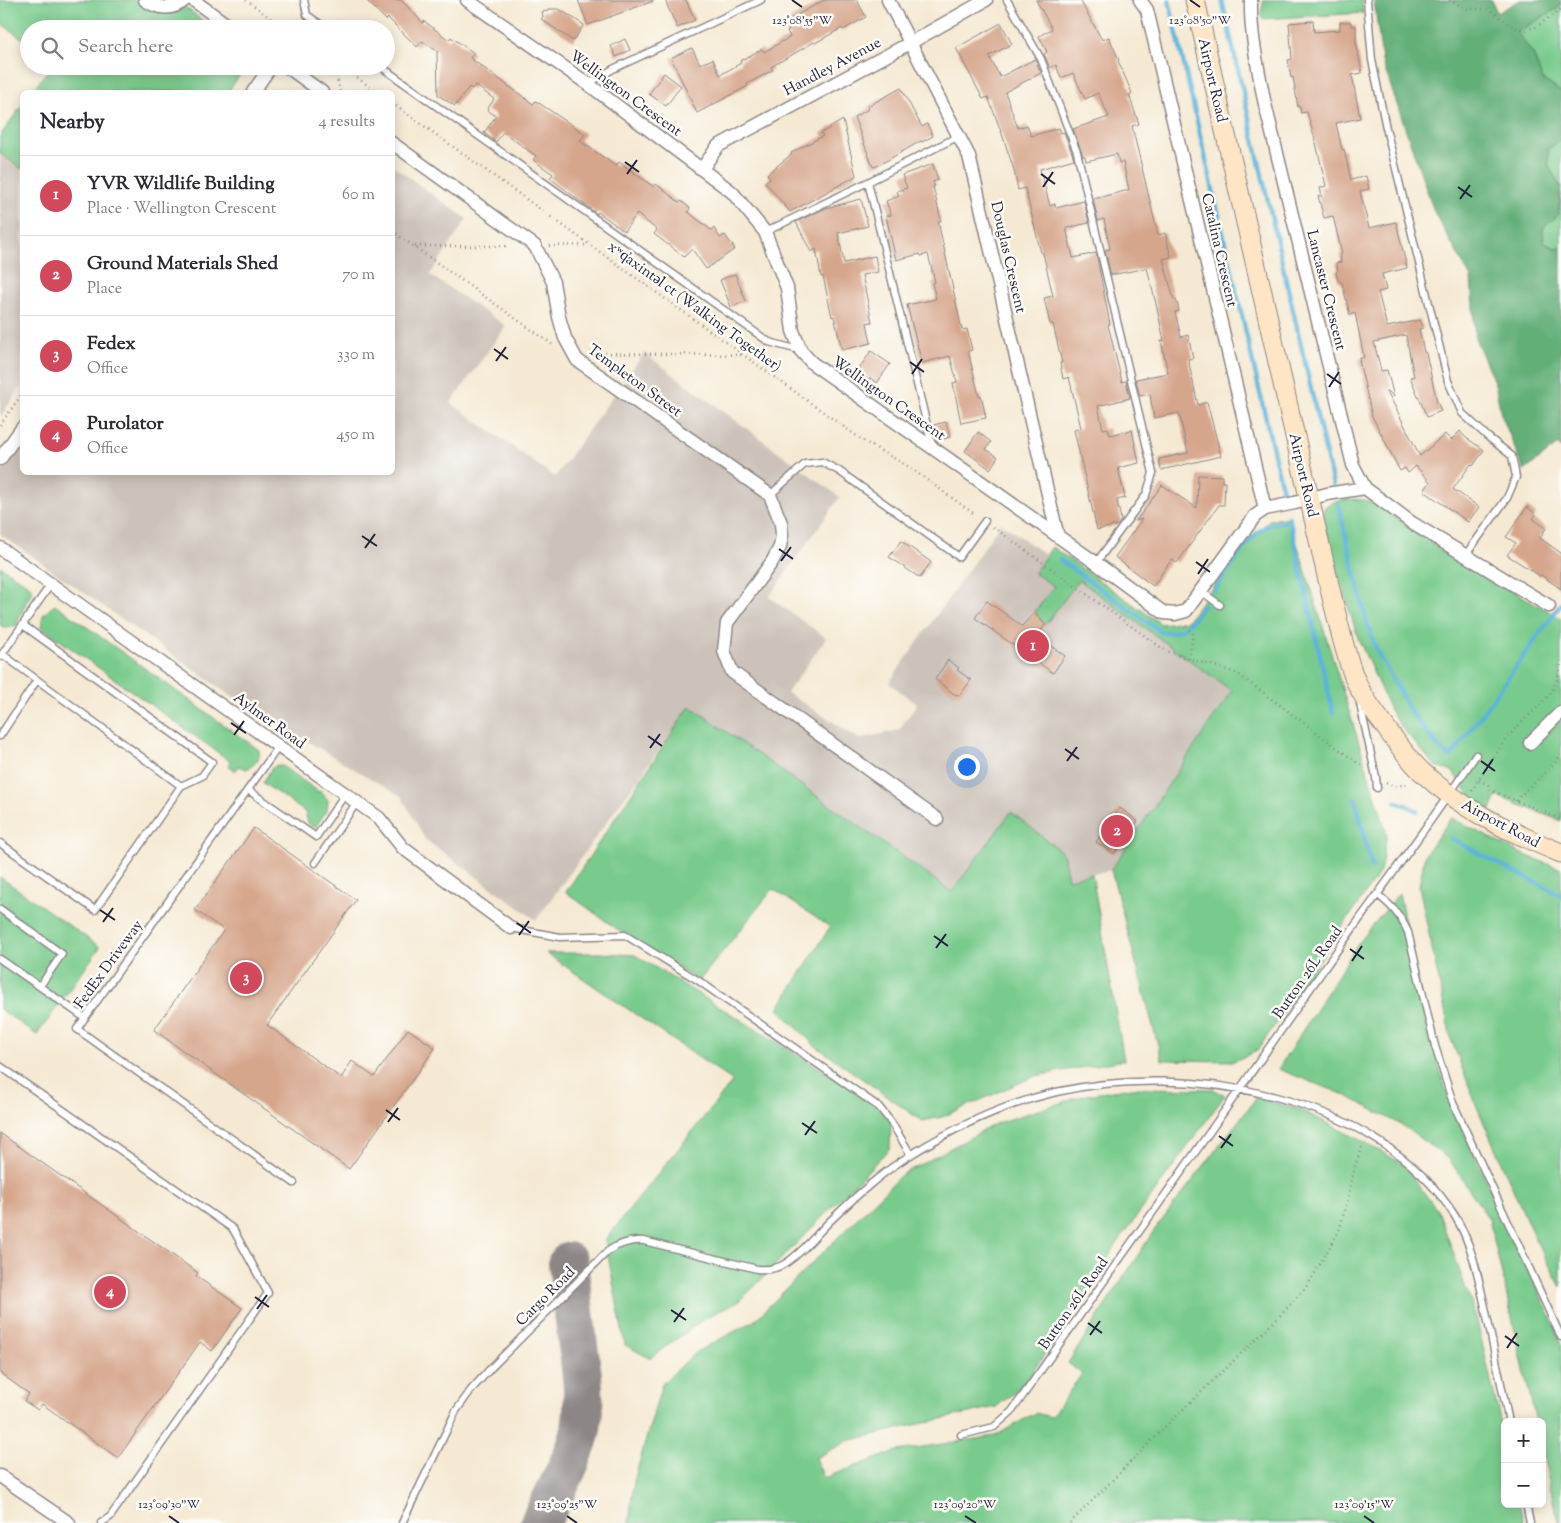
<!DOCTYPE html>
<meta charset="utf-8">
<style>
:root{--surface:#fff;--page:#f7f7f7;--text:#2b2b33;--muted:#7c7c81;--line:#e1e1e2;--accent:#d1495b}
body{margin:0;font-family:"Sorts Mill Goudy",serif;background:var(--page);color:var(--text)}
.controls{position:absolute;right:15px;bottom:15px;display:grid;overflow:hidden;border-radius:8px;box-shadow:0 2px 12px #0003}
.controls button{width:45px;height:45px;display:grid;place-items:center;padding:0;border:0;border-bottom:1px solid var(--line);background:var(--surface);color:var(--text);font:25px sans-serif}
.you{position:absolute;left:966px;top:766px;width:18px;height:18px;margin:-12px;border:4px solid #fff;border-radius:50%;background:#1a73e8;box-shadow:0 0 0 8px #1a73e833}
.badge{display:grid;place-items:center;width:32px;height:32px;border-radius:50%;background:var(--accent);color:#fff;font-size:16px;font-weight:700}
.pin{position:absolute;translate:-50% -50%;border:2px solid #fff;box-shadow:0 1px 5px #0006}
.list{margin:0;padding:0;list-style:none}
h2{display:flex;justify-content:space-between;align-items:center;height:65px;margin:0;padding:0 20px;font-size:21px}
h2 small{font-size:16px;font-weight:400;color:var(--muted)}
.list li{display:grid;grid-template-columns:32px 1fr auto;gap:15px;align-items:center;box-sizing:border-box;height:80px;padding:0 20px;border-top:1px solid var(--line)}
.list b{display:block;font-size:19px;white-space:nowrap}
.list p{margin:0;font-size:16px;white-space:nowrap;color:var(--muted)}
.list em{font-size:16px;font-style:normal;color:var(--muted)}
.icon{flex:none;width:28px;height:28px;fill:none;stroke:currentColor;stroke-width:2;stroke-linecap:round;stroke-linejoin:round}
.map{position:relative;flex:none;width:1561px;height:1523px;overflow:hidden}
.search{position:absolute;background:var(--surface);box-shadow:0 2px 12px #0003;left:20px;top:20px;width:375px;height:55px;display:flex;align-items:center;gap:12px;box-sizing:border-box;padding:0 18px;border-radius:28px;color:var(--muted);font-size:19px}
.panel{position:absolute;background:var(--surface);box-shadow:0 2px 12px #0003;left:20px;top:90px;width:375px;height:385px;border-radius:8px}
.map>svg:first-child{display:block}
.industrial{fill:#ccc2b9}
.green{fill:#79cb8d;stroke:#4e7664}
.forest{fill:#62af78;stroke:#42685a}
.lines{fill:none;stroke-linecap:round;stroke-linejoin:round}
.stream{stroke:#5db4da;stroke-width:4.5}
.taxiway{stroke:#8c8687;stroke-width:40}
.building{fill:#d6a68c}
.lane-casing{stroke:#8c8687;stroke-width:9}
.street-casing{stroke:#8c8687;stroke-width:15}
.secondary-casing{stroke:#8c8687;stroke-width:21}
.path{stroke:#8c8687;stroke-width:2.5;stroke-dasharray:1 4;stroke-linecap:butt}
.lane{stroke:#fff;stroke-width:6}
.street{stroke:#fff;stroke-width:12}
.secondary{stroke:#fee5c5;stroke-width:19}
.ticks{fill:none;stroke:#22223b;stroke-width:2}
.labels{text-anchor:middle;stroke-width:5;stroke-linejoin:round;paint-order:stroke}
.street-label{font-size:15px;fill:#22223b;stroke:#fdfcf7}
.ticks-label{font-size:12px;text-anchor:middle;fill:#22223b;stroke:#fdfcf7;stroke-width:5;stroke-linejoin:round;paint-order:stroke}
</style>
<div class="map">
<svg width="1561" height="1523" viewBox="0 0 1561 1523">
<rect width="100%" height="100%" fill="#fdfcf7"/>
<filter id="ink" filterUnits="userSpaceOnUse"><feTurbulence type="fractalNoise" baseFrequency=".02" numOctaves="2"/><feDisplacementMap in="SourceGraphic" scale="10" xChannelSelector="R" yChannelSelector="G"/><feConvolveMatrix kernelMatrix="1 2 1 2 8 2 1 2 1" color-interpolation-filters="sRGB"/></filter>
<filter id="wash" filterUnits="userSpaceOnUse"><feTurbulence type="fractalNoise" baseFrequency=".0096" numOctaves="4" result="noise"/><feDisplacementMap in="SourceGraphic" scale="20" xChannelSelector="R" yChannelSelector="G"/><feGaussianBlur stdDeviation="1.12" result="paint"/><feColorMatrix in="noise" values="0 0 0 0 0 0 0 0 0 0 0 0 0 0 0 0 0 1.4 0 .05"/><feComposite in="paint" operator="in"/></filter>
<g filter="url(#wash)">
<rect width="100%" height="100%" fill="#f5e9d3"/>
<path class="industrial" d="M0,153l22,16v216l-22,32z
M393,166l74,53 -37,56 76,51 -55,77 104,74 89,-124 196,144 -71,100 57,41 -39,55 73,46 39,-9 18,-26 -28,-21 112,-160 45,32 -12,18 21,13 -19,25 43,-32 153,112 -121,179 -43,9 -116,13 -262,-185 -154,213 -111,-81 -23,-42 -168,-99 -234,-164v-59l22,-32v29h370z"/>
<path class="green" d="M0,0h145l36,4 33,25h-185v14l-29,-20z
M1264,0h98l1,13 -101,6 -1,-6z
M1561,2v90l-19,-13 -8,-23 -17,-24 41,-24z
M51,66h195l-18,26h-196z
M22,105v64l-22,-16v-17z
M1561,139v49l-12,-21 -1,-18z
M1561,193v54l-5,1 -12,-5 -1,-15 15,-13z
M1348,499l16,1 12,4 66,47 119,67v203l-64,-25 -6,14 -22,-14 -2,-5 -16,-21 -8,-1 -7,-2 -35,-40 -11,-17 -32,-72 -33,-107c-6,-25 -1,-28 23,-32z
M1289,517l98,317 -7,38 -123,179 -23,10 -72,-1 -51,-190 121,-179 -153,-111 -34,45 -10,-13 19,-26 -20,-13 18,-26 109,77 26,-3 53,-71 29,-30z
M0,566l31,21 1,6 -6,9 -10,24 -12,1 -4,-2z
M56,605l203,145c2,9 -5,16 -13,19l-8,-3 -3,5 -7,-5 2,-5 -189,-134 2,-12 9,-8z
M690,706l262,186 59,-80 52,41 5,26 24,-5 32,186 -89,16 -93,41 -20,4 -109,-77 -35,-35 52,-82 -57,-38 -74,92 -74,-46 -59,-43z
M277,765l5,1 37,26 1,-1 8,9 -1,10 -11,16 -3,1 -5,-4 -3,-11 -42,-29 8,-14z
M1451,818l71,36 39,15v418l-27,-50 -57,-130 -26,-68 -32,-153 6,-31z
M0,877l100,70 -63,88 -37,-26z
M1399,893l24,116 26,92 106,225 6,19v178h-3l-16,-73v-28h-6l-47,-203 -40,-60 -49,-35 -55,-29 -67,-26 80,-125z
M546,953h53l36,2 241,148 15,19 -1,26 -150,153 -33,16 -57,41 -25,-13 -20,-105 128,-159z
M1132,1088l81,1 12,6 -106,146 -95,144 -28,22 -73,16 -75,18 -33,17 9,20 73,-27 98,-15 40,-23 16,4 31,-43 -14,-11 85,-131 103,-134 45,12 63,32 39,22 36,49 37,104 29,124v63h14l5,19h-895l5,-42 28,-97 34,-32 58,-31 147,-146 96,-52 89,-28z"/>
<path class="forest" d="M1374,0h118l5,13 23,-13h41l-3,8 -41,24 17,24 8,23 19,13v47l-13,10 1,18 12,21 -3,27 -15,13 1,15 12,5 5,-1v201l-2,-4 -35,27 -23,-57 -6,-30 -20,-46 -4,-60 -36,-64 -53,-153z"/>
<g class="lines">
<path class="stream" d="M1169,0l115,497
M1222,0l111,485
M1338,504l29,119 9,26 34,62 29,37 12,9 110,-153
M1289,517l44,196
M1060,560l101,72c23,3 31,-11 43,-27
M1214,591c12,-17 35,-57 53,-65 6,-3 16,-4 23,-6
M1355,798l17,70
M1396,802l12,4 9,5
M1451,838l40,22 70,35"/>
<path class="taxiway" d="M540,1523c13,-28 35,-65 41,-94 5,-28 1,-56 -3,-83 -3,-28 -7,-56 -10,-84"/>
</g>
<g id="blocks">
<path class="building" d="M366,0h35l22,23 1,-2 25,19 2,-3 23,16 -4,5 29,21 34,25 3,-3 49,33 -5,7 36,25 3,-4 35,25 2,-3 23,18 2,-1 9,7 -2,4 23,18 3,-2 6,10 5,-3 10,14 -29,20 -14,-20 -8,8 -30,-23 3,-4 -20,-16 -13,17 -26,-19 -1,2 -47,-36 3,-4 -20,-14 3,-4 -33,-24 -7,10 -12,-9 12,-17 -9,-6 7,-11 -19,-14 -3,4 -3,-2 -14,19 -17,-11 -1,-44 -15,-10 -5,6 -29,-29 -2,2z
M578,0h75v1l-65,24z
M665,0h21l9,20 -18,8z
M824,0h33l9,17 -23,13 -1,-2 -27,15 -1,-1 -43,25 2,3 -26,14 1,2 -51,27 -26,-55 21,-10 8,16 13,-5 7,16 21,-12 -1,-2 22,-12 2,3 26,-15 -3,-6 2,-1 -4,-8z
M1036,0h44l22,40 7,-3 10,23 -1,1 14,32 -3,2 10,29 -7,2 26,109 7,-2 6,24 -8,2 11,41 2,-1 3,12 -4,1 6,25 7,-2 5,23 -5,1 10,46 9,-3 14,54 -60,14 -2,-11 29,-6 -9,-40 -25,5 -4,-24 -10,2 -4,-17 32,-6 -7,-32h3l-8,-37 -9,-36 -36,7 -6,-25 5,-1 -6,-30 -6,2 -5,-22 36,-9 -6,-28 -4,1 -2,-9 -31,7 -1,-5h-2l-10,-27 36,-12 -11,-24 -13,6 -12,-26 -12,5 -5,-13 -6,3 -6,-14 3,-2 -8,-16 13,-7z
M549,9h10l25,16 -11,16 -32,-22 2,-2 -1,-5 6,-1z
M1313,21l1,11 26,-2v-8h11v4h5v15l6,32 -10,2 8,43 -24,5 6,27 2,-1 7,31 15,-4 3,13 -9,2 9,37 27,-6 11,46 -25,6 4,16 -8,2 9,35 33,-7 3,8 -4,1 5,23 2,1 11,49 4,9 -14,6 -17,-40h4l-8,-42 -32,7 7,29 6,-1 7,27 -8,-8 34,67 25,-22 6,6 9,-9 5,6 19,13 -11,16 -2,-2 -18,25 26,18 -11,15 -44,-31 6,-9 -14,-16 -8,7 -3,-5 -5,3 -28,-55 -12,-51 -1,-6 5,-2 -9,-44 -5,2 -8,-32 -4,-3 -2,-8 2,-2 -2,-7 5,-1 -1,-7 2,-1 -9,-38 -9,2 -6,-22h4l-2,-8 6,-2 -10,-43 -9,-31 -6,1 -1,-6h-2l-5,-30 -2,1 -3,-18 4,-1 -3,-36z
M1001,23l11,21 -23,12 11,21 35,-18 6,14 -36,19 13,36 9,-3 4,11 28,-8 2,5 3,-1 8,21 2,6 -34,10 10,37 5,-2 1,4 28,-7 5,22 -23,5 7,30 23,-5 14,71 -2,1 14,57 4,-1 4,17 -32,8 5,23 5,-1 2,7 22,-5 7,33 -21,5 7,30 -8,2 4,20 -3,5 -21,5 -23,-100 7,-2 -12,-51 -6,2 -3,-16h2l-9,-39h-3l-6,-26 9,-2 -10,-43h-2l-16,-65 -7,2 -4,-20 -12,-36 -14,-37 -5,2 -27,-51z
M625,39l5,11 -14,7 -5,-11z
M664,73l17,13 -15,20 -17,-12z
M901,88l21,39 5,-3 6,12 -11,6 -1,-1 -44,25 -4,1 -19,-50 13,-7 1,-4z
M843,120l13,56 -66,36 -25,-30 5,-4 -3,-4 25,-20 -1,-1 32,-17 -2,-3z
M933,164l5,16 -5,2 2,4h-2l8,35h-3l24,109 5,-1 5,21 -4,1 11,45 2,-1 5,23 -25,5 -8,-40 4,-1 -7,-26 -28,7 -15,-58 29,-6 -4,-16 3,-1 -7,-28 -7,2 -1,-2 -24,6 -10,-44 5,-1 -5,-14 13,-5 -2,-5 10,-3 -5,-13z
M861,199l7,27 -30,7 6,30 31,-7 3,16 -16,3 10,47 -5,1 4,20 -29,7 -8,-34 -2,1 -9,-41 -2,1 -5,-28 -5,3 -15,-30 30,-14z
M735,274l11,27 -15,6 -11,-27z
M871,351l19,13 -13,19 -7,-5 -2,3 -12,-8z
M946,422l4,15 -13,4 -4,-16z
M978,432l13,10 -5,7 12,8 -8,12 -25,-18z
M1198,475l24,1v6h3l-1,23h-5l-42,58 -5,-4 -19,27 -38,-29 27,-38 -6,2 26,-36 35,23z
M1527,507l9,7 -3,5 13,9 -6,10 21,15v36l-20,-14 -1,1 -33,-21 9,-12 -10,-6z
M901,541l30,21 -11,16 -31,-21z
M987,601l35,25 13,-14 10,13 -8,11 28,20 -12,17 -78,-55z
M948,660l11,8 -2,2 14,10 -11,15 -6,-1 -19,-15z
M1120,808l18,13 -24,33 -18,-12z
M254,828l102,72 -89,125 74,53 11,-17 22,16 34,-48 27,19 -86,121 -195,-139 70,-100 -29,-20z
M0,1133l198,140 -2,3 46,32 -30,43 -12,-9 -82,116 -76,-54 -4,6 -14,-9 5,-7 -29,-21z"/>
</g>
</g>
<g filter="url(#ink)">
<use href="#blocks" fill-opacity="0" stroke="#8c8687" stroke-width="1"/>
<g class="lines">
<defs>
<path id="lane" d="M304,0l3,15 20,14
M1007,0l34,59 36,93 76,321 -7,22 -50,68
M1367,0l5,60 14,68 62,253 14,32 26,24 24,19 4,21 -9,21 -42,58
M380,66l389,276 30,8
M588,84l25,-15 148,-69
M868,182l64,264
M765,232l103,-50 91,-46
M770,495l35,-31 17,-2 17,9 120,86 26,-36
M1201,591l19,14
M23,625l189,137 -10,14 -21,10
M0,657l51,-73
M1360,704l16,73 1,11
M0,736l37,-56
M279,746l-202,283 217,154
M248,790l68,47 29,-43
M0,843l95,67 86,-124 -179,-132
M315,863l42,-61
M1378,895c15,12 22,20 30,37l27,114 18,57 108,234
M0,909l62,45 -22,32
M511,928l49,9 65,-2 74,46 180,126 12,15 20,33
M0,959l85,59
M0,1066l233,163 35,64 -158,224 -9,6
M961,1435l33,-8 18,-16c104,-147 209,-294 312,-442 50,-71 103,-141 152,-214
M1526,1504l4,19
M402,1523l54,-112 15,-21 19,-21 118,-118c11,-7 22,-11 36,-10l113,28c10,1 20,0 29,-6 16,-10 30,-28 44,-42 25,-24 52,-49 82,-67 45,-28 93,-50 144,-62 131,-30 322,2 399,124 17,28 23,60 30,91 8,39 16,77 24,115"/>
<path id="street" d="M145,0c13,9 27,11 40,0
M193,0l40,29
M467,0l121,84 144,108 33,40 22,56 6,43 8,20 11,12 284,200 68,50 11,1 11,-3 69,-95 10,-7 30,-6 32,-9 38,-6
M888,0l81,156 89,381
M1140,0l7,10 118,499
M1251,0c-1,34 7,67 13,100l89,365 12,23 47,35 137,83
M286,66l36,26
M253,92l18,-26
M392,143l143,103 18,36 6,35 6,21 12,22 193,135 11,28 1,12 -2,12 -8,15 -45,61 -3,28 8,21 205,147
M702,169l16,-23 192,-103 76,-43
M0,459l22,-31
M0,548l379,270 24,30 108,80
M1530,743l31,-31
M0,1476l69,47"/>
<path id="secondary" d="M1195,0l138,602c7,26 12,53 22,77 6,15 16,29 26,42 12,17 25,35 40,50 39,38 91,62 140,82"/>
</defs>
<use href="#lane" class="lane-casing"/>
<use href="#street" class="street-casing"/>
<use href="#secondary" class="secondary-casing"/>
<path class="path" d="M246,0l39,29
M1449,0l19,9h21l24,18 12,3 11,-3 25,-18
M285,28l15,-9
M335,66l5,26
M341,66l36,26
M392,103l473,339 41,23 70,50
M392,231l161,114
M415,246h95
M549,246l40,-1
M590,353l152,2
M0,425l22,-31
M993,527l170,122c24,11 50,15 75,25l125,93
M1186,626l7,7 -4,26
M1479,780l9,5 2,5 71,29
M1386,783l8,3 15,-2
M1472,791c11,-19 24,-38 37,-55 15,-19 36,-31 47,-53 2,-6 3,-13 5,-19
M1516,801c14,-17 33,-28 45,-46
M1070,1523l98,-99 108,-104 32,-35 31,-54 7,-25 9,-40 8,-22"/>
<use href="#lane" class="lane"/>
<use href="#street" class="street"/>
<use href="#secondary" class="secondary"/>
</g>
</g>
<path class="ticks" d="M792,0l10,7M1190,0l10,7M625,162l14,10M627,174l10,-14M1041,174l14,10M1043,187l10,-15M1458,187l14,10M1460,199l10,-14M494,349l14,10M496,361l10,-14M910,362l14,10M912,374l10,-15M1327,374l14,10M1329,387l10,-15M362,536l15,10M365,548l10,-14M779,549l14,10M781,561l10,-14M1196,562l14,10M1198,574l10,-15M231,723l15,10M234,735l10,-14M648,736l14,10M650,748l10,-14M1065,749l14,10M1067,761l10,-14M1481,761l14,10M1483,774l10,-15M100,910l15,10M103,922l10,-14M517,923l14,10M519,935l10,-14M934,936l14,10M936,948l10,-14M1350,949l14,10M1352,961l10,-15M386,1110l14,10M388,1122l10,-14M802,1123l15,10M805,1135l10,-14M1219,1136l14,10M1221,1148l10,-14M255,1297l14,10M257,1309l10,-14M671,1310l15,10M674,1322l10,-14M1088,1323l14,10M1090,1335l10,-14M1505,1336l14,10M1507,1348l10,-15M169,1516l10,7M567,1516l10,7M965,1516l11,7M1364,1516l10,7"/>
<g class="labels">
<g class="street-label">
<text transform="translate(832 66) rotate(-28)" y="5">Handley Avenue</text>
<text transform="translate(1213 80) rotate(77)" y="5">Airport Road</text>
<text transform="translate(626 93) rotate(36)" y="5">Wellington Crescent</text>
<text transform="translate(1220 250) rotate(77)" y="5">Catalina Crescent</text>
<text transform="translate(1009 257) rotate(77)" y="5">Douglas Crescent</text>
<text transform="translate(1327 290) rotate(76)" y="5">Lancaster Crescent</text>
<text transform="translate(695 306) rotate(36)" y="5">xʷq̓axintəl̕ ct (Walking Together)</text>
<text transform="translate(635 380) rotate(36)" y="5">Templeton Street</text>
<text transform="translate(889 398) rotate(35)" y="5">Wellington Crescent</text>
<text transform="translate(1304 475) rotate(77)" y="5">Airport Road</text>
<text transform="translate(270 720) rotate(36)" y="5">Aylmer Road</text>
<text transform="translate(1501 823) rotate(28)" y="5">Airport Road</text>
<text transform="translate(108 964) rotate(-54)" y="5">FedEx Driveway</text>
<text transform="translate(1307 972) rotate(-55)" y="5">Button 26L Road</text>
<text transform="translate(545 1296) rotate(-45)" y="5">Cargo Road</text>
<text transform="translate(1073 1303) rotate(-55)" y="5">Button 26L Road</text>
</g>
</g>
<g class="ticks-label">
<text x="802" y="24">123°08'55"W</text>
<text x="1200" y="24">123°08'50"W</text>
<text x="169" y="1508">123°09'30"W</text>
<text x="567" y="1508">123°09'25"W</text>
<text x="965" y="1508">123°09'20"W</text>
<text x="1364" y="1508">123°09'15"W</text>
</g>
</svg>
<div class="controls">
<button>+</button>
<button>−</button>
</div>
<div class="you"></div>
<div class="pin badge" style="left:1033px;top:646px">1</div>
<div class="pin badge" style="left:1117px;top:831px">2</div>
<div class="pin badge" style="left:246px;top:978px">3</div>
<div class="pin badge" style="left:110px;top:1292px">4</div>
<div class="search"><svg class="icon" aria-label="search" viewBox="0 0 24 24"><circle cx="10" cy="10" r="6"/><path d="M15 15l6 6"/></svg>Search here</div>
<section class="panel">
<h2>Nearby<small>4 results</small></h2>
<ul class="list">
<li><span class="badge">1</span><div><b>YVR Wildlife Building</b><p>Place · Wellington Crescent</p></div><em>60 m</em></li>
<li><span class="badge">2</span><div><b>Ground Materials Shed</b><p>Place</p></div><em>70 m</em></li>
<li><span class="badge">3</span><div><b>Fedex</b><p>Office</p></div><em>330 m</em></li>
<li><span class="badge">4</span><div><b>Purolator</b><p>Office</p></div><em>450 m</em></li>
</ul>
</section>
</div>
